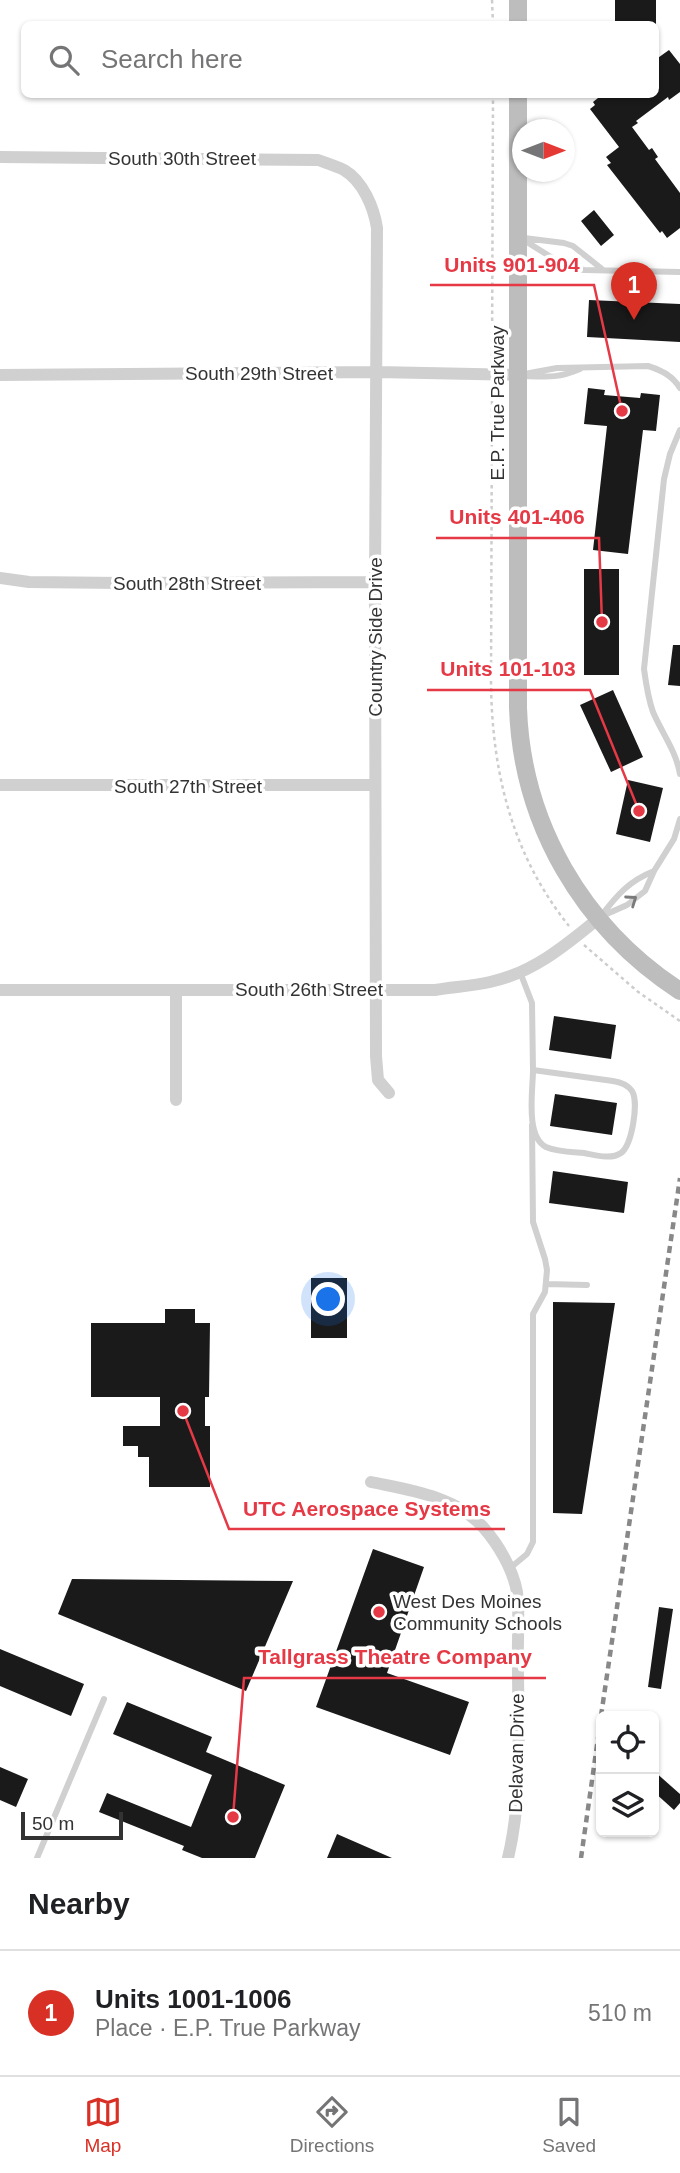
<!DOCTYPE html>
<meta charset="utf-8">
<style>
:root{--surface:#fff;--page:#f2f2f2;--text:#202124;--muted:#757577;--line:#e0e0e0;--accent:#d93025}
body{margin:0;font-family:Helvetica,sans-serif;background:var(--page);color:var(--text)}
.controls{position:absolute;right:21px;bottom:21px;display:grid;overflow:hidden;border-radius:10px;box-shadow:0 2px 5px #0004}
.controls button{width:63px;height:63px;display:grid;place-items:center;padding:0;border:0;border-bottom:2px solid var(--line);background:var(--surface);color:var(--text);font:35px sans-serif}
.compass{position:absolute;left:512px;top:119px;width:63px;height:63px;border-radius:50%;background:var(--surface);box-shadow:0 2px 5px #0004;rotate:90deg}
.scale{position:absolute;left:21px;bottom:18px;width:102px;box-sizing:border-box;padding-left:7px;border:4px solid #333;border-top:0;font-size:19px;line-height:24px;white-space:nowrap;color:#333;-webkit-text-stroke:5px #fff;paint-order:stroke}
.you{position:absolute;left:329px;top:1300px;width:24px;height:24px;margin:-18px;border:5px solid #fff;border-radius:50%;background:#1a73e8;box-shadow:0 0 0 10px #1a73e833}
.badge{display:grid;place-items:center;width:46px;height:46px;border-radius:50%;background:var(--accent);color:#fff;font-size:23px;font-weight:700}
.pin{position:absolute;translate:-50% -58px;filter:drop-shadow(0 2px 4px #0008)}
.pin::after{content:'';position:absolute;top:37px;width:24px;height:21px;background:inherit;clip-path:polygon(0 0,100% 0,50% 100%)}
.list{margin:0;padding:0;list-style:none}
h2{display:flex;justify-content:space-between;align-items:center;height:91px;margin:0;padding:0 28px;font-size:30px}
h2 small{font-size:23px;font-weight:400;color:var(--muted)}
.list li{display:grid;grid-template-columns:46px 1fr auto;gap:21px;align-items:center;box-sizing:border-box;height:126px;padding:0 28px;border-top:2px solid var(--line)}
.list b{display:block;font-size:26px;white-space:nowrap}
.list p{margin:0;font-size:23px;white-space:nowrap;color:var(--muted)}
.list em{font-size:23px;font-style:normal;color:var(--muted)}
.icon{flex:none;width:38px;height:38px;fill:none;stroke:currentColor;stroke-width:2;stroke-linecap:round;stroke-linejoin:round}
.map{position:relative;flex:none;width:680px;height:1858px;overflow:hidden}
.search{position:absolute;background:var(--surface);box-shadow:0 2px 5px #0004;left:21px;right:21px;top:21px;height:77px;display:flex;align-items:center;gap:18px;box-sizing:border-box;padding:0 24px;border-radius:10px;color:var(--muted);font-size:26px}
.sheet{height:217px;background:var(--surface)}
nav{display:flex;justify-content:space-around;align-items:center;box-sizing:border-box;height:98px;border-top:2px solid var(--line);background:var(--surface);font-size:19px;color:var(--muted)}
nav a{display:grid;justify-items:center;gap:4px}
nav .on{color:var(--accent)}
.map>svg:first-child{display:block}
.building{fill:#1a1a1a}
.lines{fill:none;stroke-linecap:round;stroke-linejoin:round}
.path{stroke:#cdcdcd;stroke-width:2.5;stroke-dasharray:3.5 3.5;stroke-linecap:butt}
.service{stroke:#d0d0d0;stroke-width:6}
.minor{stroke:#d0d0d0;stroke-width:12}
.secondary{stroke:#bdbdbd;stroke-width:18}
.rail{stroke:#888;stroke-width:4.5;stroke-dasharray:7 5;stroke-linecap:butt}
.oneway{stroke:#7a7a7a}
.poi-dot{fill:#e63946;stroke:#fff;stroke-width:2.5}
.labels{text-anchor:middle;stroke-width:7;stroke-linejoin:round;paint-order:stroke}
.street-label{font-size:19px;fill:#333;stroke:#fff}
.poi-label{font-size:19px;fill:#333;stroke:#fff;text-anchor:start}
.leader{fill:none;stroke:#e63946;stroke-width:2.5}
.callout-dot{fill:#e63946;stroke:#fff;stroke-width:2.5}
.callout-label{font-size:21px;text-anchor:middle;font-weight:bold;fill:#e63946;stroke:#fff;stroke-width:7;stroke-linejoin:round;paint-order:stroke}
</style>
<div class="map">
<svg width="680" height="1858" viewBox="0 0 680 1858">
<rect width="100%" height="100%" fill="#fff"/>
<path class="building" d="M615,0h41v24h-37v-3h-4z
M669,50l11,14v28l-11,8 -1,-3 -32,24 2,2 -6,4 17,23 3,-2 6,9 -3,2 25,34v35l-13,10 -5,-7 -2,2 -53,-68 4,-2 -5,-6 13,-10 -29,-38 5,-4 -2,-3 10,-8h52v-34z
M594,210l20,25 -13,11 -20,-25z
M589,300l91,4v38l-93,-5z
M588,388l17,2 -1,5 36,3 1,-5 19,2 -4,36 -13,-1 -15,124 -35,-4 14,-124 -23,-2z
M584,569h35v106h-35z
M673,645h7v41l-12,-1z
M613,690l30,67 -32,15 -31,-67z
M628,780l35,8 -13,54 -34,-8z
M554,1016l62,9 -5,34 -62,-9z
M555,1094l62,9 -5,32 -62,-9z
M553,1171l75,11 -4,31 -75,-10z
M311,1278h36v60h-36z
M553,1302l62,1 -33,211 -29,-1z
M165,1309h30v14h15l-1,74h-4v29h5v61h-61v-30h-11v-11h-15v-20h37v-29h-69v-74h74z
M373,1549l51,18 -37,106 82,29 -19,53 -134,-48z
M72,1579l221,2 -47,110 -188,-77z
M659,1607l14,2 -12,80 -13,-2z
M0,1649l84,35 -13,32 -71,-30z
M127,1702l85,35 -6,15 79,33 -30,73h-53l-20,-8 2,-4 -85,-34 8,-19 84,34 21,-52 -99,-41z
M0,1767l28,12 -12,28 -16,-7z
M654,1771l26,23v9l-6,7 -20,-18z
M337,1834l55,24h-65z"/>
<g class="lines">
<path class="path" d="M492,0l1,24
M492,363l1,-269
M492,387l-1,296c1,89 21,172 78,243
M584,945l53,46 43,30"/>
<path class="service" d="M524,238l40,5 9,3 29,23
M522,239l45,28 17,3 96,2
M519,375l38,-7 91,-2c14,4 25,10 32,22
M526,376c22,1 33,2 54,-7
M680,430l-10,24 -6,25 -20,190c2,15 4,29 9,43 9,21 23,39 27,62
M601,916c16,-21 28,-35 53,-45
M600,917l27,-12 18,-14 9,-20 20,-32 6,-20
M520,972l12,31 1,67 80,11c7,1 14,3 19,10 7,11 0,54 -11,62 -10,7 -26,2 -37,0 -12,-1 -27,-1 -38,-6 -21,-11 -13,-57 -13,-77
M546,1284l41,1
M509,1569l18,-15 6,-12v-228l12,-22 2,-22 -2,-11 -12,-37 -1,-97
M37,1858l67,-159"/>
<path class="minor" d="M0,157l318,3c8,3 18,6 26,10 19,11 30,38 33,58l-2,354 1,474 2,24 11,13
M0,375l377,-3 140,3
M0,578l29,4 93,1 253,-1
M0,785h375
M0,990h435c18,-3 37,-4 55,-8 43,-9 76,-37 109,-64
M176,990v110
M371,1482c38,8 84,14 112,45 15,17 30,42 34,65 3,20 0,54 1,75 0,63 5,129 -10,191"/>
<path class="secondary" d="M518,24v-24
M518,94v614c4,116 65,220 162,283"/>
<path class="rail" d="M601,1716l79,-538
M581,1858l20,-141"/>
</g>
<defs><path id="oneway-chevron" d="M-2-3.5L2.5 0L-2 3.5" fill="none" stroke-width="1.6" stroke-linecap="round" stroke-linejoin="round" transform="scale(1.75)"/></defs>
<use class="oneway" href="#oneway-chevron" transform="translate(632 900) rotate(-35)"/>
<circle class="poi-dot" cx="379" cy="1612" r="7"/>
<g class="labels">
<g class="street-label">
<text x="182" y="165">South 30th Street</text>
<text x="259" y="380">South 29th Street</text>
<text transform="translate(497 403) rotate(-90)" y="7">E.P. True Parkway</text>
<text x="187" y="590">South 28th Street</text>
<text transform="translate(375 637) rotate(-90)" y="7">Country Side Drive</text>
<text x="188" y="793">South 27th Street</text>
<text x="309" y="996">South 26th Street</text>
<text transform="translate(516 1753) rotate(-89)" y="7">Delavan Drive</text>
</g>
<g class="poi-label">
<text x="393" y="1608">West Des Moines<tspan x="393" dy="22">Community Schools</tspan></text>
</g>
</g>
<path class="leader" d="M622 411L594 285H430M602 622L599 538H436M639 811L590 690H427M183 1411L229 1529H505M233 1817L244 1678H546"/>
<g class="callout-dot">
<circle cx="622" cy="411" r="7"/>
<circle cx="602" cy="622" r="7"/>
<circle cx="639" cy="811" r="7"/>
<circle cx="183" cy="1411" r="7"/>
<circle cx="233" cy="1817" r="7"/>
</g>
<g class="callout-label">
<text x="512" y="272">Units 901-904</text>
<text x="517" y="524">Units 401-406</text>
<text x="508" y="676">Units 101-103</text>
<text x="367" y="1516">UTC Aerospace Systems</text>
<text x="395" y="1664">Tallgrass Theatre Company</text>
</g>
</svg>
<div class="controls">
<button><svg class="icon" aria-label="locate" viewBox="0 0 24 24"><circle cx="12" cy="12" r="6"/><path d="M12 2v4M12 18v4M2 12h4M18 12h4"/></svg></button>
<button><svg class="icon" aria-label="layers" viewBox="0 0 24 24"><path d="M12 4l9 5-9 5-9-5zM3 14l9 5 9-5"/></svg></button>
</div>
<svg class="compass" viewBox="-18 -18 36 36"><path d="M0-13l5 13h-10z" fill="#e53935"/><path d="M0 13l5-13h-10z" fill="#757577"/></svg>
<div class="scale">50 m</div>
<div class="you"></div>
<div class="pin badge" style="left:634px;top:320px">1</div>
<div class="search"><svg class="icon" aria-label="search" viewBox="0 0 24 24"><circle cx="10" cy="10" r="6"/><path d="M15 15l6 6"/></svg>Search here</div>
</div>
<section class="sheet">
<h2>Nearby<small></small></h2>
<ul class="list">
<li><span class="badge">1</span><div><b>Units 1001-1006</b><p>Place · E.P. True Parkway</p></div><em>510 m</em></li>
</ul>
</section>
<nav>
<a class="on"><svg class="icon" aria-label="map" viewBox="0 0 24 24"><path d="M3 6l6-2 6 2 6-2v14l-6 2-6-2-6 2zM9 4v14M15 6v14"/></svg>Map</a>
<a><svg class="icon" aria-label="directions" viewBox="0 0 24 24"><path d="M12 3l9 9-9 9-9-9zM9 14v-3h6M13 9l2 2-2 2"/></svg>Directions</a>
<a><svg class="icon" aria-label="saved" viewBox="0 0 24 24"><path d="M7 4h10v16l-5-4-5 4z"/></svg>Saved</a>
</nav>
